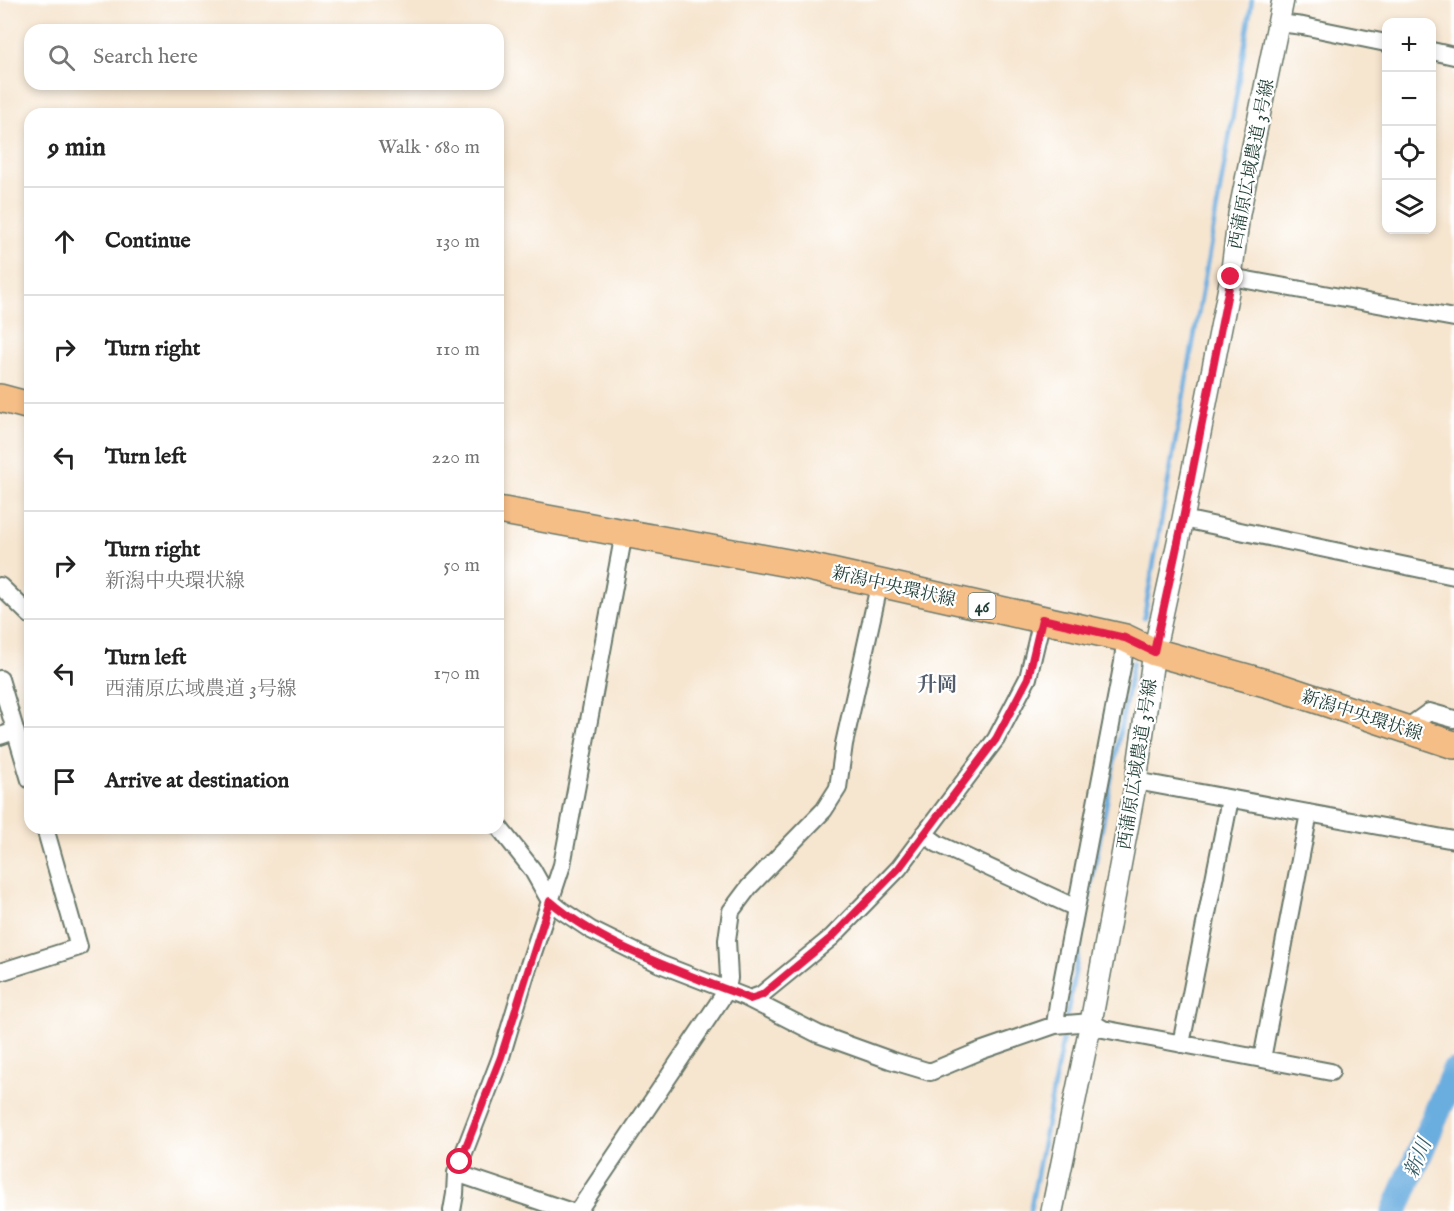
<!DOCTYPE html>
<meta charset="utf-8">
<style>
:root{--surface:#fff;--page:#f6f6f6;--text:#222;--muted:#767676;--line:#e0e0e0}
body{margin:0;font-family:"IM FELL English","Noto Serif JP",serif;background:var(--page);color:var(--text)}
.controls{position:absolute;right:18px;top:18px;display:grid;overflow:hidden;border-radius:12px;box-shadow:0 3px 9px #0003}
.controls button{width:54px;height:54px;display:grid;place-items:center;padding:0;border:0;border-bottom:2px solid var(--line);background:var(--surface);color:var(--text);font:30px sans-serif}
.stop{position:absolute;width:18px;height:18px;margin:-14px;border:4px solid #e11d48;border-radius:50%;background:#fff}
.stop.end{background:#e11d48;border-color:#fff;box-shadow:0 2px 6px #0008}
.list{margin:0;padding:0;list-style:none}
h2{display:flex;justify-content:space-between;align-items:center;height:78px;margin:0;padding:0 24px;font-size:26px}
h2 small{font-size:20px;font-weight:400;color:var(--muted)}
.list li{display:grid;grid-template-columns:39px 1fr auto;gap:18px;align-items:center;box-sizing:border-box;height:108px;padding:0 24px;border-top:2px solid var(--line)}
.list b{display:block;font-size:22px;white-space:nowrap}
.list p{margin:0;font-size:20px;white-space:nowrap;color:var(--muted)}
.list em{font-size:20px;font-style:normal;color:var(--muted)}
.icon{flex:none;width:33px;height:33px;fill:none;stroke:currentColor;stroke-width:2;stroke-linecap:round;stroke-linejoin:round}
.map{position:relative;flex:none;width:1454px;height:1211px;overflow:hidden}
.search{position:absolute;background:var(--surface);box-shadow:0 3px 9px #0003;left:24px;top:24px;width:480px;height:66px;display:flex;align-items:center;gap:15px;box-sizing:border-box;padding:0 21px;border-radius:18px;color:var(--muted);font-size:22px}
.panel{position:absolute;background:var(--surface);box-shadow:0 3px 9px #0003;left:24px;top:108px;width:480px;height:726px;border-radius:18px}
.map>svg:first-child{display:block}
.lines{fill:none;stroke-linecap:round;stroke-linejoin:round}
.stream{stroke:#6baddf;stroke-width:4.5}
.river{stroke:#6baddf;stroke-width:27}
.minor-casing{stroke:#6a786a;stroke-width:20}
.tertiary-casing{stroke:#6a786a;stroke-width:24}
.primary-casing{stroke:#6a786a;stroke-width:30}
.minor{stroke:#fff;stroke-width:16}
.tertiary{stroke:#fff;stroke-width:21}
.primary{stroke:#f6be87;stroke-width:27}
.route{stroke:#e11d48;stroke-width:8}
.labels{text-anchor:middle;stroke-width:4.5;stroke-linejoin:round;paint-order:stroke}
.shield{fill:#fff;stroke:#627771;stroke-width:1.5}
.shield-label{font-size:16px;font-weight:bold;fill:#1f3d34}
.street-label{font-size:18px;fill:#1f3d34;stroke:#fff}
.neighbourhood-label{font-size:20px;font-weight:bold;fill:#535d6b;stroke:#fff}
.water-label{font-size:20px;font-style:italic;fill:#365f67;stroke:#fff}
</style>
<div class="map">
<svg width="1454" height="1211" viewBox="0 0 1454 1211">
<rect width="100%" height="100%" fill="#fff"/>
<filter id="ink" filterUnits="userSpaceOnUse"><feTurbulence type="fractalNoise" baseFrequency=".0167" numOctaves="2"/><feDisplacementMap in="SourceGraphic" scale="12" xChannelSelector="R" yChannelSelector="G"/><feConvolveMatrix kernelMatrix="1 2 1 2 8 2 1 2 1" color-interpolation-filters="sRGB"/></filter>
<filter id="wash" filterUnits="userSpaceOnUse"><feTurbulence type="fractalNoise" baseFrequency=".008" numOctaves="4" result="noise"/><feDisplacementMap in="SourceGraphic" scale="24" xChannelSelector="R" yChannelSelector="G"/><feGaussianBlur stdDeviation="1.35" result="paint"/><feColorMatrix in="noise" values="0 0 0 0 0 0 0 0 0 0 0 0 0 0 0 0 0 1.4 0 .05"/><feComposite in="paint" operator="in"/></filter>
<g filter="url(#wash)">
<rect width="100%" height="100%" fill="#f6e5cf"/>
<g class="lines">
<path class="stream" d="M1144,618c36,-206 75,-412 108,-618
M1066,1020l67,-358
M1030,1211l35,-183"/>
<path class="river" d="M1395,1211l59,-139"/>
</g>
</g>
<g filter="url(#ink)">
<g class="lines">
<defs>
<path id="minor" d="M1279,23l24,3 83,17
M1432,51l22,5
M1231,277l223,41
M1183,519l271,57
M0,586l30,29
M0,679l30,101
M1404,730l25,-18 25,7
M0,736l15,-5
M1136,781l318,59
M498,826l34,43 18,32 11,9 30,20 69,34 85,33 73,37 72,26 40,12 50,-21 75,-26 36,-3 12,7 228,43
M924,834l14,10 138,64
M0,972l79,-25 -34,-119
M750,999l11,-4 71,-58 67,-69 97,-129 32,-61 14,-59
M1055,1025l3,-22 65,-341 2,-24
M1181,1044l49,-245
M1262,1059l47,-246
M456,1173l113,38
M452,1211l3,-17 1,-21 45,-116 24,-80 37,-112 62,-332
M578,1211l149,-221 2,-12 -2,-38 4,-29 18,-24 75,-77 14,-22 6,-44 33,-149 -1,-13"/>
<path id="tertiary" d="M1052,1211l39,-189 45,-241 18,-129 29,-133 48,-242 8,-63 44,-214"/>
<path id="primary" d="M0,398l30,8
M498,510l306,56 321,72 29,14 122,34 178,59"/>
</defs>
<use href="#minor" class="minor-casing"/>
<use href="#tertiary" class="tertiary-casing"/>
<use href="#primary" class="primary-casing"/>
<use href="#minor" class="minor"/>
<use href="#tertiary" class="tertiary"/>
<use href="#primary" class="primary"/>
</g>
</g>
<g class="lines" filter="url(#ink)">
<path class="route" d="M460,1162l41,-105 49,-156c44,38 103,60 156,81 15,6 30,10 44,17l12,-4 70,-58 67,-69 97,-129 32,-61 14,-59 83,19 29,14 29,-133 48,-242"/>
</g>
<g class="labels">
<rect class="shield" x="968.5" y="593" width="27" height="26" rx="4.5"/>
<g class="shield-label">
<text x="982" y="612">46</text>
</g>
<g class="street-label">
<text transform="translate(1251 164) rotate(-79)" y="6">西蒲原広域農道 3号線</text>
<text transform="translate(894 586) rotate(13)" y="6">新潟中央環状線</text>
<text transform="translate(1362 715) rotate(18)" y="6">新潟中央環状線</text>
<text transform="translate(1137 764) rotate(-81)" y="6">西蒲原広域農道 3号線</text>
</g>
<g class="neighbourhood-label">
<text x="937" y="691">升岡</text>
</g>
<g class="water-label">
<text transform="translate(1417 1158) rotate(-67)" y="7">新川</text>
</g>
</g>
</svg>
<div class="controls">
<button>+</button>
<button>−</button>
<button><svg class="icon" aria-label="locate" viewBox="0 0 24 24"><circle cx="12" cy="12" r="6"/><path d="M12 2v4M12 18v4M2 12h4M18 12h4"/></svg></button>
<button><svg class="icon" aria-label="layers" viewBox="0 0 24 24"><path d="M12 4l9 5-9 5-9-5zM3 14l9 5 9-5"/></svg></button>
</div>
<div class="stop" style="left:460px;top:1162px"></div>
<div class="stop end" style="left:1231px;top:277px"></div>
<div class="search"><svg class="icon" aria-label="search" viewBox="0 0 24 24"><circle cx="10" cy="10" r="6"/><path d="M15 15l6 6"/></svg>Search here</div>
<section class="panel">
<h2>9 min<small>Walk · 680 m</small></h2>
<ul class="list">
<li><svg class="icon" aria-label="ahead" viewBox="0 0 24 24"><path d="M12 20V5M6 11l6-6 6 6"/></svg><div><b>Continue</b></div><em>130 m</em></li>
<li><svg class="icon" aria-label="right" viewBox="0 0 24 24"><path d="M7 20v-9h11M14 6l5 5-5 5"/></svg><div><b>Turn right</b></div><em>110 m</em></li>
<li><svg class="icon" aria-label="left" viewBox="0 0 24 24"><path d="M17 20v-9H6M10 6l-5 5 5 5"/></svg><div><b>Turn left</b></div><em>220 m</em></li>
<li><svg class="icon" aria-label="right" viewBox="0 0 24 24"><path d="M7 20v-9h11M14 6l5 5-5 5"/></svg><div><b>Turn right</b><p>新潟中央環状線</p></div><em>50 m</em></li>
<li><svg class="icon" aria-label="left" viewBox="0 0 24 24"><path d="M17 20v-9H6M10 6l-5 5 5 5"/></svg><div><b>Turn left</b><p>西蒲原広域農道 3号線</p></div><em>170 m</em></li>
<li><svg class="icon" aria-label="arrive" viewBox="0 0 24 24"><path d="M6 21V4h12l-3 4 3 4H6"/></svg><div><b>Arrive at destination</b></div></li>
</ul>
</section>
</div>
